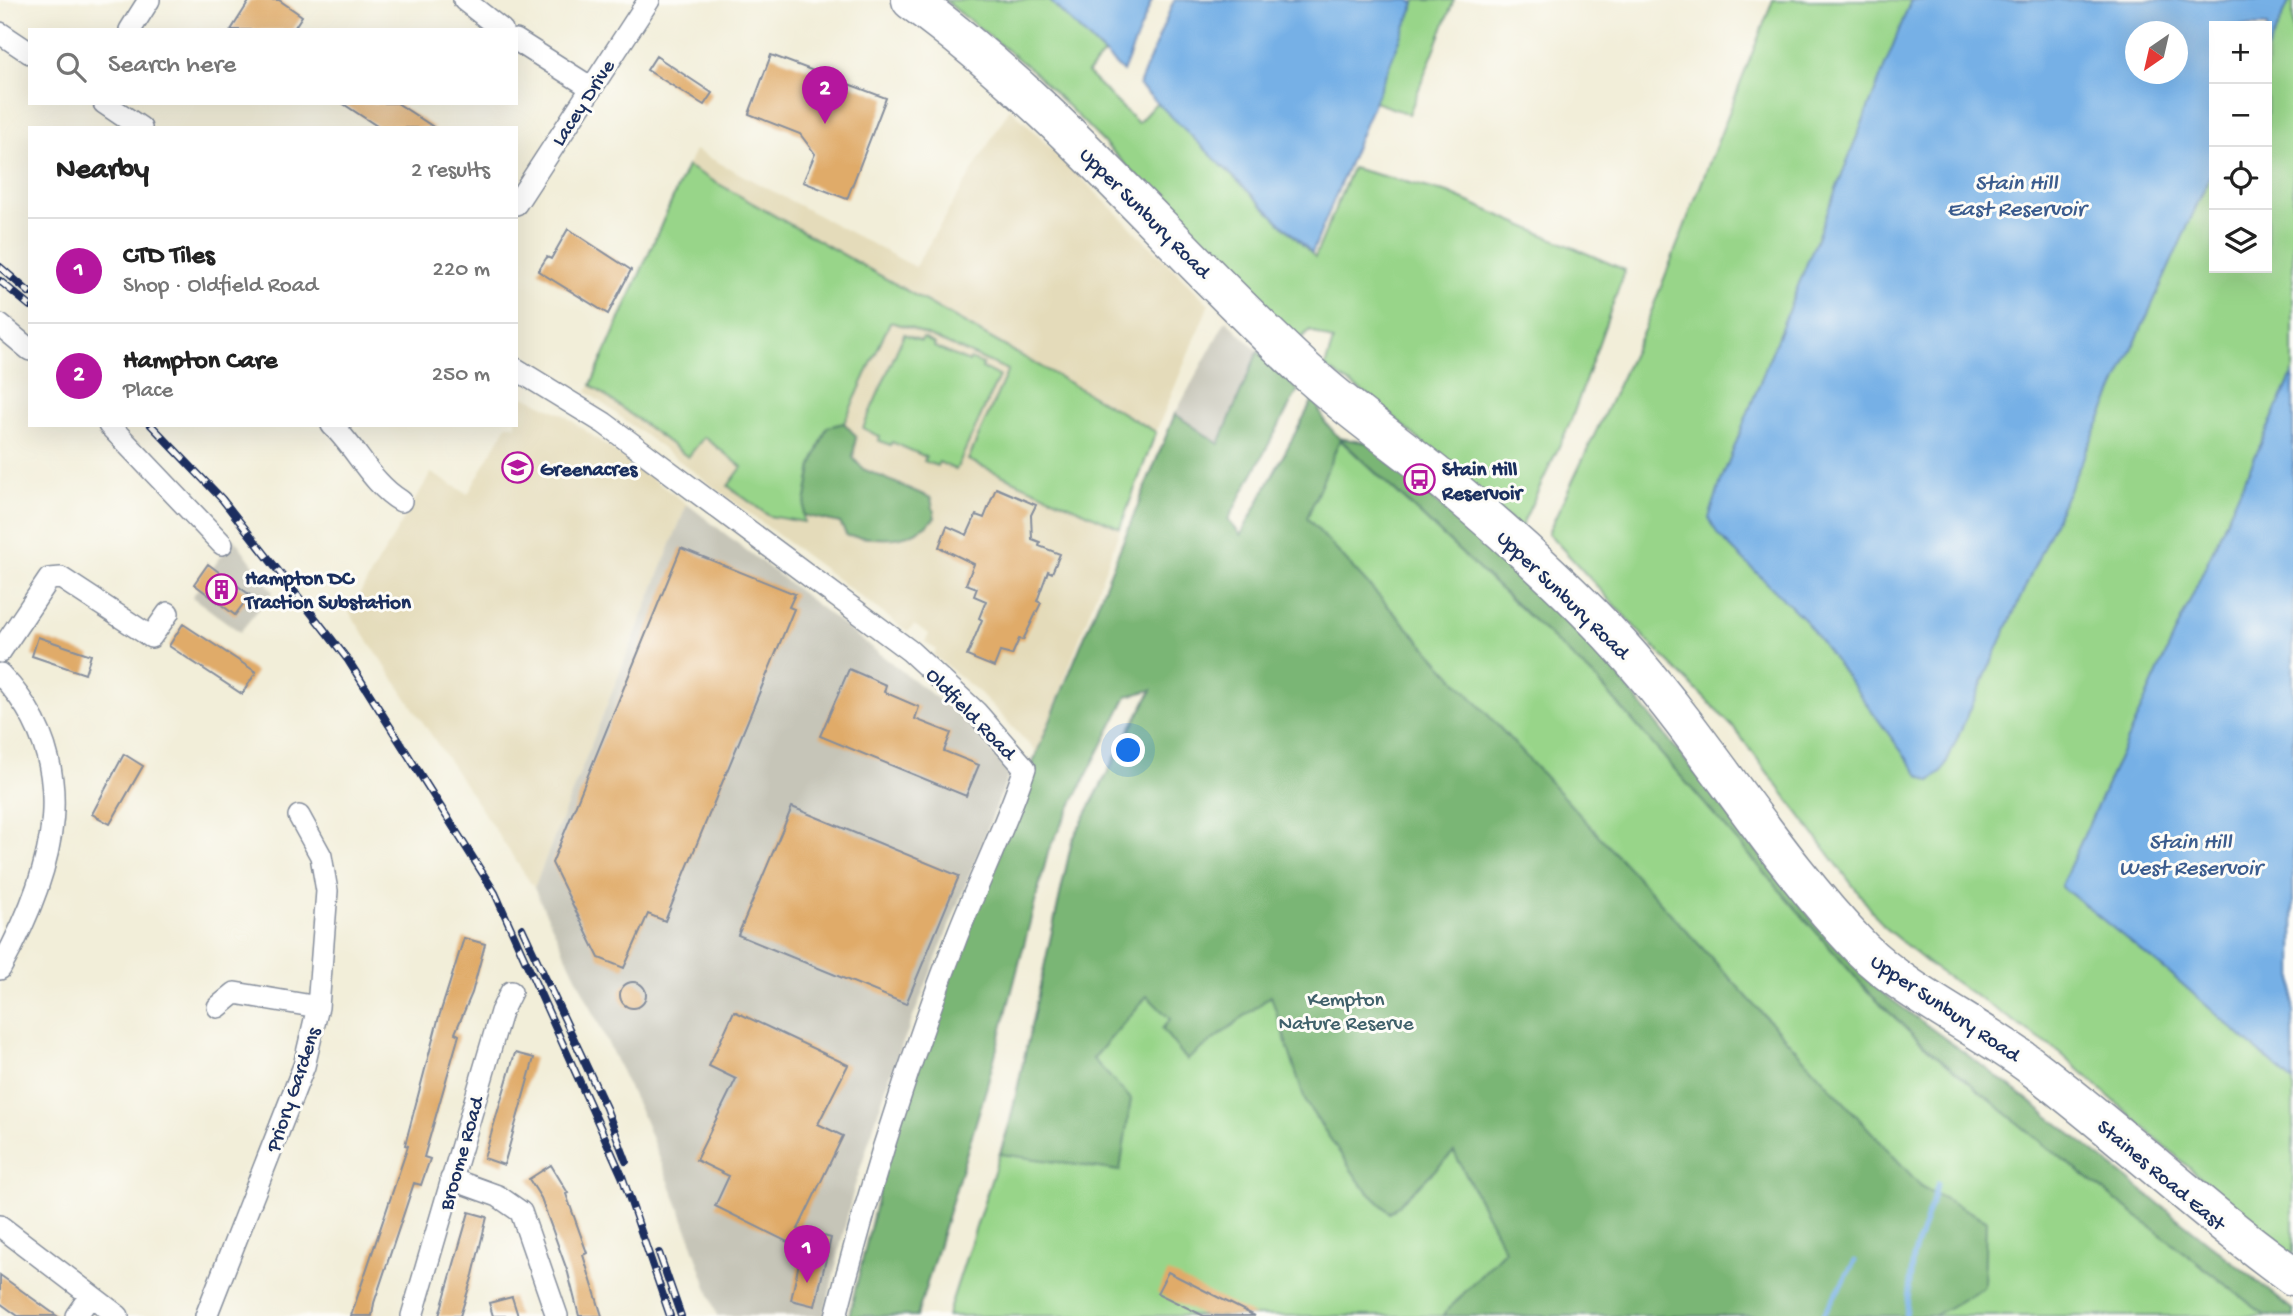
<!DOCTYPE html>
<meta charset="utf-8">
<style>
:root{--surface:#fff;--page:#f6f6f6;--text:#222;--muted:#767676;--line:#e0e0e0;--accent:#b5179e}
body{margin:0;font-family:"Gochi Hand",sans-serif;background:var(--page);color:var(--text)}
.controls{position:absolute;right:21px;top:21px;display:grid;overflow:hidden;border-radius:0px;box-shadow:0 7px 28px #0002}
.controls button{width:63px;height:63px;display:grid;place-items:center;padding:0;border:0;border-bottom:2px solid var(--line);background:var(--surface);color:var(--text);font:35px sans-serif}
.compass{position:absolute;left:2125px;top:21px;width:63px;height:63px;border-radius:50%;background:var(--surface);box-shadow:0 7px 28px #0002;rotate:214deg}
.you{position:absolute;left:1129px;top:751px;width:24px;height:24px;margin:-18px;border:5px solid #fff;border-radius:50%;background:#1a73e8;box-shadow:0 0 0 10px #1a73e833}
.badge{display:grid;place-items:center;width:46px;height:46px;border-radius:50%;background:var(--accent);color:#fff;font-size:23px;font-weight:700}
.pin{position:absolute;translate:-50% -58px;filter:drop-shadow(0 2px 4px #0008)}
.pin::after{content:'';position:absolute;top:37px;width:24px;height:21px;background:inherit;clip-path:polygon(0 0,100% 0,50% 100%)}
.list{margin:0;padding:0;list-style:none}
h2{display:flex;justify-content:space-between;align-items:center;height:91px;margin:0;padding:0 28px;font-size:30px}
h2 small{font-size:23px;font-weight:400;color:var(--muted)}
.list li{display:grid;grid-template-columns:46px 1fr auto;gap:21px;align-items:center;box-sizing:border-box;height:105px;padding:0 28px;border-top:2px solid var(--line)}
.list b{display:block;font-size:26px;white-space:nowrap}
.list p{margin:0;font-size:23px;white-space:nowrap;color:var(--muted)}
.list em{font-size:23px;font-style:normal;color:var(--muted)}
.icon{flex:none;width:38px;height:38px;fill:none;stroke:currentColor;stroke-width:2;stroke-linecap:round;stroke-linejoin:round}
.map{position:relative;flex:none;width:2293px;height:1316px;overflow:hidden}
.search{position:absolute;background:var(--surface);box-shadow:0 7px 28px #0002;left:28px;top:28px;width:490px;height:77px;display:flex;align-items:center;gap:18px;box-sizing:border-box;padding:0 24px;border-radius:0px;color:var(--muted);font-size:26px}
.panel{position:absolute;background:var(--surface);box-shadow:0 7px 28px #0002;left:28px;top:126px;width:490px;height:301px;border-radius:0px}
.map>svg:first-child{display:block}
.built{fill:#e4dbba}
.industrial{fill:#c6c5b8}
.green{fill:#98d589;stroke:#5a8274;stroke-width:2}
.forest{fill:#7ab675;stroke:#4a726a;stroke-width:2}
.water{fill:#76b0e6;stroke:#4870a2;stroke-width:2;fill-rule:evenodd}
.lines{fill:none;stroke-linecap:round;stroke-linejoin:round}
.stream{stroke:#76b0e6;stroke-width:5}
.building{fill:#e0ab69}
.street-casing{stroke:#868e9c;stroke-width:24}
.highway-casing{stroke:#868e9c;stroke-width:41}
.street{stroke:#fff;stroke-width:21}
.highway{stroke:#fff;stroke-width:38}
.rail-casing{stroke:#1b2f5e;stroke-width:8}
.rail{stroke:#fdfcf7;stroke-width:5;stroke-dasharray:16;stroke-linecap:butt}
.labels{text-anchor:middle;stroke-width:6;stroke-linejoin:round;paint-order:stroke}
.street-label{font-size:21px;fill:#1b2f5e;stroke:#fdfcf7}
.poi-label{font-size:21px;font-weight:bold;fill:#1b2f5e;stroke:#fdfcf7;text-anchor:start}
.park-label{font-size:21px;fill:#40616b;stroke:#fdfcf7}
.water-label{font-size:23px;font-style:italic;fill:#3b5c8e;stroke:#fdfcf7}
</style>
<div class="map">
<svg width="2293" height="1316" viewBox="0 0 2293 1316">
<rect width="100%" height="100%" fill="#fdfcf7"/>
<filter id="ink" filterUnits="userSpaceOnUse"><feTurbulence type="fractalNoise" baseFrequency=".0143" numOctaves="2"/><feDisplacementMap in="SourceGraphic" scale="14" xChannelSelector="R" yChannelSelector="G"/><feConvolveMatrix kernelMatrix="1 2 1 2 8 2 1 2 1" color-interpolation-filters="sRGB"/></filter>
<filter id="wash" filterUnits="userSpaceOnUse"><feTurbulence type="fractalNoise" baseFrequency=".00686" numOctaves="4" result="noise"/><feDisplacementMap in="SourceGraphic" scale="28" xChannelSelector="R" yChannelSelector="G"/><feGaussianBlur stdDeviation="1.57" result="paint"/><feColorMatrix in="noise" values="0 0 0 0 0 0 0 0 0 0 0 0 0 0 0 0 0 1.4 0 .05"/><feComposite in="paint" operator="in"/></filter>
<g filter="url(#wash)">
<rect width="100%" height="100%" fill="#f2eed9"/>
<path class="built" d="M1010,108l199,196 -53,128 -119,321 -56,-59 -48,-39 3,-5 -11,-8 4,-8 -15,-9 -6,7 -321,-240 108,-242 220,117z
M524,396l40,19 123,89 -153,384 -185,-276 82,-139 37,21 39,-69h9v-16z"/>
<path class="industrial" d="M1226,320l32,31 -39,93 -44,-30z
M687,504l283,220 39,50 -121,307 -35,111 -29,124h-107l-34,-99 -40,-100 -109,-229z
M234,538l39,54 -33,40 -48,-35z"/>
<path class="green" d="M944,0h105l55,54 -17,19 51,50 19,-21 158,155 37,-89 96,25 177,77 -55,153 -50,106 -147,-130 -48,-32 8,-26 -23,-11 -11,10 -266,-269z
M1416,0h38l-45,114 -35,-12z
M1773,0h138l-190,481 -3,54 86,84 115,156 11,6 12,-9 272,-605v101h53v-217l23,-51h3v373l-232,513 119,96 113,100v178l-234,-208 -125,-84 -49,-40 -151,-200 -92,-93 -94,-102 96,-203z
M687,166l469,266 -36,96 -152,-68 40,-90 -100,-43 -18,-5 -46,101 -17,4 -15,39 -9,49 1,7 -35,-6 -41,-30 14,-19 -38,-30 -16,20 -97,-72z
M904,334l17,7 2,-3 12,6 -1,3 35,15 1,-3 13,5 -1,4 17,8 -43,94 -17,-8 -2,4 -13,-5 2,-4 -34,-15 -2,3 -12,-5 2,-3 -17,-9z
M1314,398l10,23 15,18 259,242 273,314 53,50 113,94 229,177h-1319l63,-194 62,-281 56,-109 113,-197z"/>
<path class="forest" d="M1258,351l40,39 -70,130 13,15 73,-137 10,23 15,17 29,5 156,136 87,88 203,255 66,69 138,101 275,218v6h-27l-229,-177 -113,-94 -53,-50 -273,-314 -258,-242 -33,79 615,669 64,33 -2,67 -50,29h-492l63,-66 -51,-98 -64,61 -27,-26 -57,-84 -35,-107 -84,64 -25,-31 8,-10 -23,-23 -54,63 38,40 -11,72 -120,-17 10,-32 62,-281 80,-151 -25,6 -78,153 -62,237 -70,230h-68l37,-154 78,-230 211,-518 44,30z
M844,423l12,13 -3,22 10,11 68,29 4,20c-29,27 -51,21 -88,18l-7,-13 -37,-8 9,-49 15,-39z"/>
<path class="water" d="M1049,0h103l-29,72z
M1174,0h235l6,3 -103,250 -173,-168z
M1911,0h379l-23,51v-25h-53v141l-272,605 -12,9 -11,-6 -115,-156 -86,-84 -9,-17 12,-37zM2136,32h42v42h-42z
M2293,373v709l-113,-100 -119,-96z"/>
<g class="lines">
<path class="stream" d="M1823,1316l32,-55
M1906,1316l7,-59 25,-74"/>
</g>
<g id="blocks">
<path class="building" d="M250,0h29l23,16 -9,14h-62z
M771,55l115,43 -39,101 -44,-17 12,-28 -15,-20 -51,-20z
M656,56l56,37 -8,12 -57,-35z
M342,103h55l38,25h-55z
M568,229l63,41 -23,44 -70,-43 9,-14 4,2z
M996,488l40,17 -5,10 1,24 8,3 -1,4 21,8 -8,19 -4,-2 -11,30 4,2 -18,37 -4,-1 -7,16 -12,-3 -6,15 -27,-11 15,-36 -3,-2 7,-17 -12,-5 3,-8 -11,-4 8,-20 -35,-17 8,-21 20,9 9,-20 8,3z
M681,548l114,46 -6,13 5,2 -129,312 -17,-7 -24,54 -25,-10 -47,-95z
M208,564l42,31 -15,20 -41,-31z
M183,624l73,48 -14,22 -73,-48z
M38,637l53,18 -6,19 -53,-18z
M849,669l37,16 -2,7 35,15 -4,12 36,14 -7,18 35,14 -13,31 -146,-60z
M124,754l19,12 -33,58 -18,-10z
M792,807l167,69 -53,128 -168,-69z
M464,938l21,6 -13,49 -17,40 4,2 -35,122 6,2 -9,26 -7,-2 -40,120 -2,13h-21l57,-170 -3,-1 33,-125z
M620 995a13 13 0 1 1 26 0a13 13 0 1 1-26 0Z
M734,1011l114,54 -30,59 25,12 -45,93 33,9 -16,68 -24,-6 11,-51 -87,-43 14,-30 -33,-16 40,-81 -27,-13z
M515,1053l19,5 -30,107 -20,-7z
M551,1165l17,28 -2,1 21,59 -4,2 19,61h-23l-11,-43 -27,-75 -12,-19z
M469,1212l18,5 -14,58 -13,41h-21z
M1168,1272l87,44h-51l-47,-23z
M0,1275l57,41h-39l-18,-13z
M512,1297l6,19h-25l-4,-13z"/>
</g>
</g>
<g filter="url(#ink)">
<use href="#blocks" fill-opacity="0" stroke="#868e9c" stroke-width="2"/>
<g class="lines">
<defs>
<path id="street" d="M464,0l38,30
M130,30l19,-30
M0,33l30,20
M516,40l74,47
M104,103l37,25
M516,204l133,-204
M0,325l30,25
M516,369l88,54 306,228 66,61 49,56c-19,58 -46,111 -68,168 -48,125 -88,250 -121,380
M109,425l113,119
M332,425c25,24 39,58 69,76
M0,652l49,-73 12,-1 90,59 17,-24
M0,674c86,89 54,198 0,295
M218,1007l17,-14 83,14
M451,1179l47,17 23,16 36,104
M0,1226l118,90
M76,1316l14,-20
M206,1316l98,-250 14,-59 9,-116 -6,-35 -22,-40
M412,1316l89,-304 10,-20"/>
<path id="highway" d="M911,0c147,106 261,248 394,370 46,43 100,78 148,119 62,52 126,109 179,170 81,93 144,201 230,290 45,45 120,79 172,119 88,67 169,143 259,208"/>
</defs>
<use href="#street" class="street-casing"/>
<use href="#highway" class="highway-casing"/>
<use href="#street" class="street"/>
<use href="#highway" class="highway"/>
<defs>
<path id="rail" d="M0,267l30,26
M0,281l30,25
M151,425l71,74 126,161 147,233 127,283 48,140
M522,928l84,180 20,53
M659,1253l22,63"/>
</defs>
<use href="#rail" class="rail-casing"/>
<use href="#rail" class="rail"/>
</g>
</g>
<defs>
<symbol id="school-ring" viewBox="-11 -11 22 22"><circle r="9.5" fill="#fdfcf7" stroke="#b5179e" stroke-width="1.5"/><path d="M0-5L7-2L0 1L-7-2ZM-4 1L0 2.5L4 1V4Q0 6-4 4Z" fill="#b5179e"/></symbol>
<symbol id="bus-ring" viewBox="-11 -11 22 22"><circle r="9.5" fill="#fdfcf7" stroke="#b5179e" stroke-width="1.5"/><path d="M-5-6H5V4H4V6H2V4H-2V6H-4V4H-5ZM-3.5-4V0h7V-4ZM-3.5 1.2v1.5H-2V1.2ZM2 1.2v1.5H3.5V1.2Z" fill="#b5179e"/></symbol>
<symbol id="building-ring" viewBox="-11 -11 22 22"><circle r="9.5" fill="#fdfcf7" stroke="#b5179e" stroke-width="1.5"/><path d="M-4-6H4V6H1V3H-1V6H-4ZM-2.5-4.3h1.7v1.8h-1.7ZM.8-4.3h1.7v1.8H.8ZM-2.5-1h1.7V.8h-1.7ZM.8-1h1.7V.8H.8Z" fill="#b5179e"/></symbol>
</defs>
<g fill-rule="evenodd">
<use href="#school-ring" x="500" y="450" width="35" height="35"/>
<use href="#bus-ring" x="1402" y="462" width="35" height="35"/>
<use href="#building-ring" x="204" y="572" width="35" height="35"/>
</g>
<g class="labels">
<g class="street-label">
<text transform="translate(582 102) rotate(-57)" y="7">Lacey Drive</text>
<text transform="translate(1146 212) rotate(45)" y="7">Upper Sunbury Road</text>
<text transform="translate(1564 594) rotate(44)" y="7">Upper Sunbury Road</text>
<text transform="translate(972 713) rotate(46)" y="7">Oldfield Road</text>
<text transform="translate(1946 1007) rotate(34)" y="7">Upper Sunbury Road</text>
<text transform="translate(292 1089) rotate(-71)" y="7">Priory Gardens</text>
<text transform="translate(460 1153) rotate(-74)" y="7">Broome Road</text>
<text transform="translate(2162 1174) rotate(40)" y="7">Staines Road East</text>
</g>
<g class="poi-label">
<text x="540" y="475">Greenacres</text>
<text x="1442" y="475">Stain Hill<tspan x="1442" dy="24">Reservoir</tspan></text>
<text x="245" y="584">Hampton DC<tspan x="245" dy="24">Traction Substation</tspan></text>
</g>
<g class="park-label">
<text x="1346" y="1005">Kempton<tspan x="1346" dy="24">Nature Reserve</tspan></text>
</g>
<g class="water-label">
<text x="2016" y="189">Stain Hill<tspan x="2016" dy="26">East Reservoir</tspan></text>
<text x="2190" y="848">Stain Hill<tspan x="2190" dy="26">West Reservoir</tspan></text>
</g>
</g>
</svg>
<div class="controls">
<button>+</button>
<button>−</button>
<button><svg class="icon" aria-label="locate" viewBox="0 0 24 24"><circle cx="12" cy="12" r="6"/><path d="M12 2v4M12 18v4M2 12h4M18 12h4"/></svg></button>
<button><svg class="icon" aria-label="layers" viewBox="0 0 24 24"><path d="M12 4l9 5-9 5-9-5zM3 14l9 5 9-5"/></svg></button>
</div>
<svg class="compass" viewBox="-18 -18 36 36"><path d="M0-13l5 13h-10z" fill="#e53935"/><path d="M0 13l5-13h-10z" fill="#767676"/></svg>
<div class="you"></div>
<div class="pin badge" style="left:807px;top:1283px">1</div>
<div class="pin badge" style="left:825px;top:124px">2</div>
<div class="search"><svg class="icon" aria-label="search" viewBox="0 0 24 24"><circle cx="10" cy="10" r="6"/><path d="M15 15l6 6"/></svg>Search here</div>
<section class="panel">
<h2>Nearby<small>2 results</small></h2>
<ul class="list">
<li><span class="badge">1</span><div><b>CTD Tiles</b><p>Shop · Oldfield Road</p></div><em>220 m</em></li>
<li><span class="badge">2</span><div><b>Hampton Care</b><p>Place</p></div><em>250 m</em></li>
</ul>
</section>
</div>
